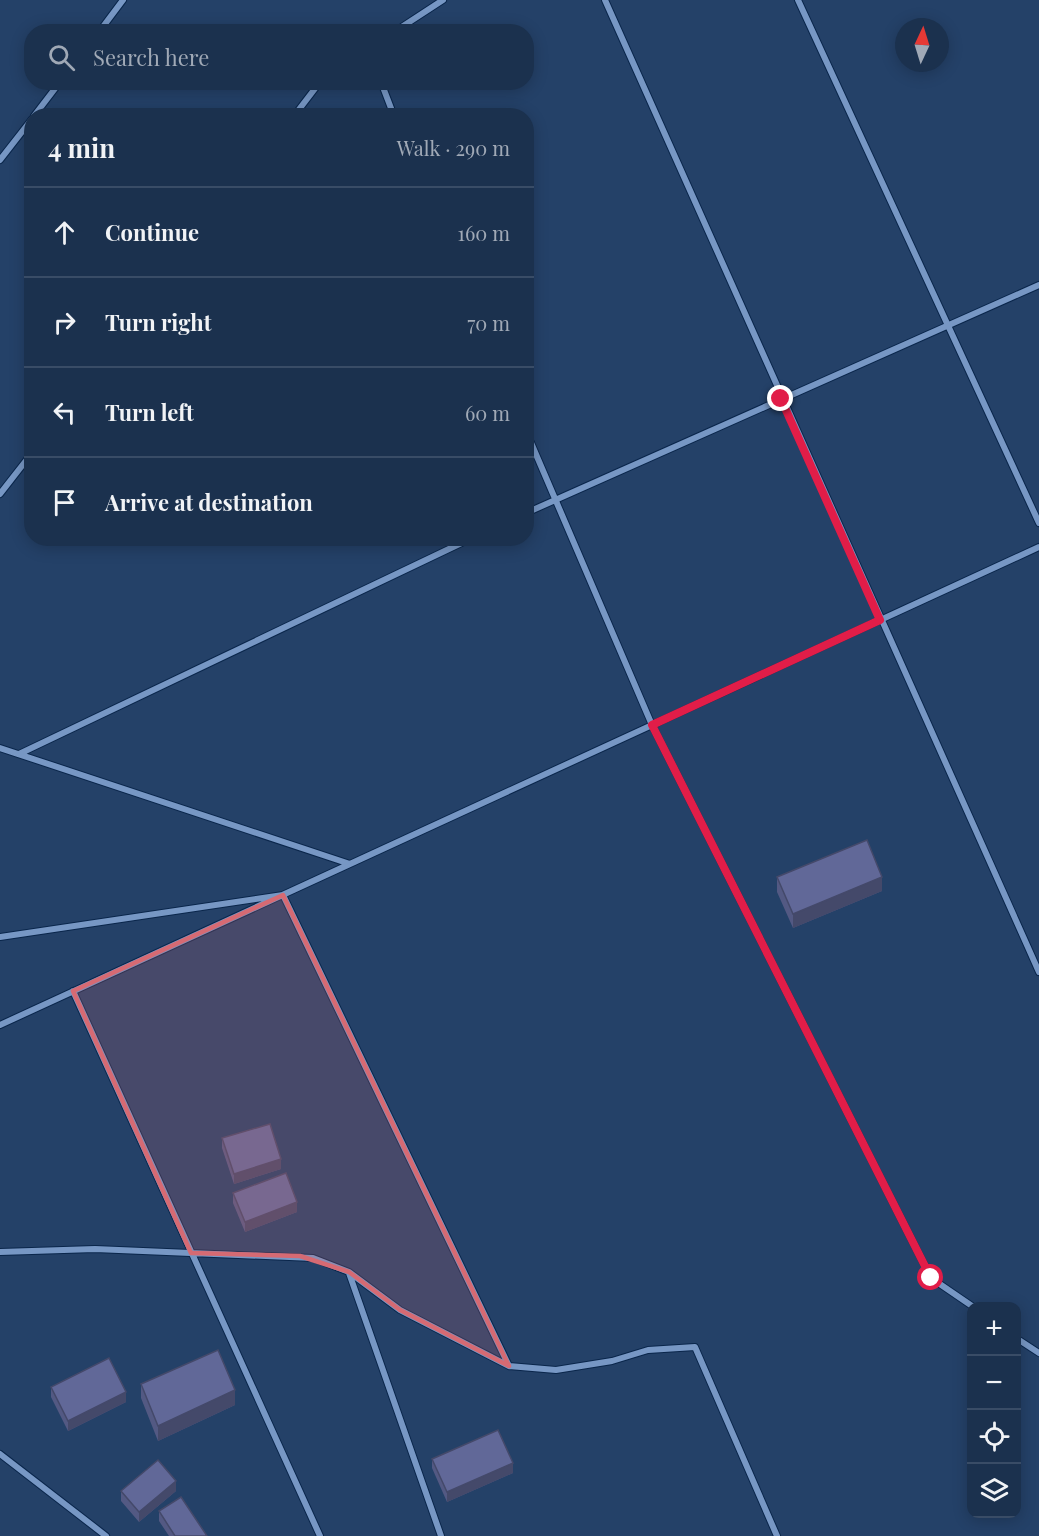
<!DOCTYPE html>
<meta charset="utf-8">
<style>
:root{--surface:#1b314e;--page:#243955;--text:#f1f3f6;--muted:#a0a9b6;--line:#394c66}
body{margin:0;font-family:"Playfair Display",serif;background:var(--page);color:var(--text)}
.controls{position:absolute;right:18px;bottom:18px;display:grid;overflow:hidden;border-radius:12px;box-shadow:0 3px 15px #0003}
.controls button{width:54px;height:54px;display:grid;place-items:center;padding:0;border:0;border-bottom:2px solid var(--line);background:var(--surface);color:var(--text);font:30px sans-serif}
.compass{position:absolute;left:895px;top:18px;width:54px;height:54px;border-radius:50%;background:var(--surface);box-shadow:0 3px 15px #0003;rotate:4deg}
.stop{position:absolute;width:18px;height:18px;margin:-14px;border:4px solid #e11d48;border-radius:50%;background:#fff}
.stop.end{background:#e11d48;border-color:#fff;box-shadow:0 2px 6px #0008}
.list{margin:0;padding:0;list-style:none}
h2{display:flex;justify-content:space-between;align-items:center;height:78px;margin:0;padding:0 24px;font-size:26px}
h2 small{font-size:20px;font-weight:400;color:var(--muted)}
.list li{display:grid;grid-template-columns:39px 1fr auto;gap:18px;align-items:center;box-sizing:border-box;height:90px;padding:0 24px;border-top:2px solid var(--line)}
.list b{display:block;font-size:22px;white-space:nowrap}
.list em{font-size:20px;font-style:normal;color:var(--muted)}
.icon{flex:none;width:33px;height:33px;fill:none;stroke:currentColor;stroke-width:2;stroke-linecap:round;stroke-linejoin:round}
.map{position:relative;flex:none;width:1039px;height:1536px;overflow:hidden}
.search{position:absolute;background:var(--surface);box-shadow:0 3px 15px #0003;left:24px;top:24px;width:510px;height:66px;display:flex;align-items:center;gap:15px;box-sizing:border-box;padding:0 21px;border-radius:24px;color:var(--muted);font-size:22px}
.panel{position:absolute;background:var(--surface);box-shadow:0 3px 15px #0003;left:24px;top:108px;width:510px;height:438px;border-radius:24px}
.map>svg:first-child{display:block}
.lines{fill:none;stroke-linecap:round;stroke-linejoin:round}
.street-casing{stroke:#0a264b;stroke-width:8}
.street{stroke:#7797c4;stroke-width:6}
.wall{fill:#535983}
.shaded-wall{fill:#44496a}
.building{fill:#616898;stroke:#44496a;stroke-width:1.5}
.route{stroke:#e11d48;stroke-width:8}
.marked{fill:#d66a73;fill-opacity:0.2;stroke:#d66a73;stroke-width:4.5;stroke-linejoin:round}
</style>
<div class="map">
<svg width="1039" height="1536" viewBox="0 0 1039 1536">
<rect width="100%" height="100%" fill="#244168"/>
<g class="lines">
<defs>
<path id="street" d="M605,0l434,972
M798,0l241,523
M99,32l24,-32
M394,32l49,-32
M381,82l13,34
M34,116l26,-34
M294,116l26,-34
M0,160l32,-41
M526,431l126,294 279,553 41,28
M0,494l32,-41
M526,513l513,-228
M0,748l350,116
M19,754l453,-216
M0,937l283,-42 226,471
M73,991l247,545
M0,1025l1039,-478
M0,1252l95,-3 218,9 36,14 51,38 109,56 47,4 56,-9 36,-11 47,-3 82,189
M349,1273l92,263
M1016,1338l23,15
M0,1454l106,82"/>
</defs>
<use href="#street" class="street-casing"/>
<use href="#street" class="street"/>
</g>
<path class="wall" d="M777,877l105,14 -89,37 -16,-36z
M222,1138l59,31 -47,15 -12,-36z
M233,1193l64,19 -52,20 -12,-29z
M141,1384l94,21 -77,36 -17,-43z
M51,1387l75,15 -58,29 -17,-34z
M432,1459l81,14 -66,29 -15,-34z
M121,1491h55l-37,31 -18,-21z
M159,1511l48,25h-38l-10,-15z"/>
<path class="shaded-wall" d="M882,877v14l-89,37v-14z
M281,1159v10l-47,15v-10z
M297,1202v10l-52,20v-10z
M235,1390v15l-77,36v-15z
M126,1392v10l-58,29v-10z
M513,1463v10l-66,29v-10z
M176,1481v10l-37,31v-10z"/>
<path class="building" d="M867,840l15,37 -89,37 -16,-37z
M270,1124l11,35 -47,15 -12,-36z
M286,1173l11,29 -52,20 -12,-29z
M218,1350l17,40 -77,36 -17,-42z
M109,1358l17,34 -58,29 -17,-34z
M498,1430l15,33 -66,29 -15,-33z
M158,1460l18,21 -37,31 -18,-21z
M181,1497l26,39h-32l-16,-25z"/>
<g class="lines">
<path class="route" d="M781,399l99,221 -228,105 279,553"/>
</g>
<path class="marked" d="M283,895l226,471 -109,-56 -51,-38 -49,-16 -109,-3 -118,-262z"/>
</svg>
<div class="controls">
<button>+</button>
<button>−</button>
<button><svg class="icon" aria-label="locate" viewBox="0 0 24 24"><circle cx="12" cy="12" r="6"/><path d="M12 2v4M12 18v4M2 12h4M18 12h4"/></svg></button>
<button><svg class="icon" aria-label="layers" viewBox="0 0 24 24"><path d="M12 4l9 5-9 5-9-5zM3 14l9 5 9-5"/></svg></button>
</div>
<svg class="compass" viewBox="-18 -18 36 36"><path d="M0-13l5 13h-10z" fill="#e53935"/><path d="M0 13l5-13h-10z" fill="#a0a9b6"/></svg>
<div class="stop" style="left:931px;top:1278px"></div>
<div class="stop end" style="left:781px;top:399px"></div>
<div class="search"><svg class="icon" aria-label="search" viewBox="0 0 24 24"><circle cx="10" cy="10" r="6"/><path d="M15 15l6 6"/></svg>Search here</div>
<section class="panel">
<h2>4 min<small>Walk · 290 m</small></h2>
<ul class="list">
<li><svg class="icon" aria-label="ahead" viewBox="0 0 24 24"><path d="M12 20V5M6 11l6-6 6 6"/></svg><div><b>Continue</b></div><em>160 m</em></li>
<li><svg class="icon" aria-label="right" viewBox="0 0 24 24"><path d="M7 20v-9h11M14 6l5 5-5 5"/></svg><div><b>Turn right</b></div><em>70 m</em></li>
<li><svg class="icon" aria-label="left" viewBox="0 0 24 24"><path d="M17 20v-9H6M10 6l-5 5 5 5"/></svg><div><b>Turn left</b></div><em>60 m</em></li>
<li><svg class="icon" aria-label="arrive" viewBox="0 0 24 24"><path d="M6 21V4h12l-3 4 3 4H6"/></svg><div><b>Arrive at destination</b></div></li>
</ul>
</section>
</div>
